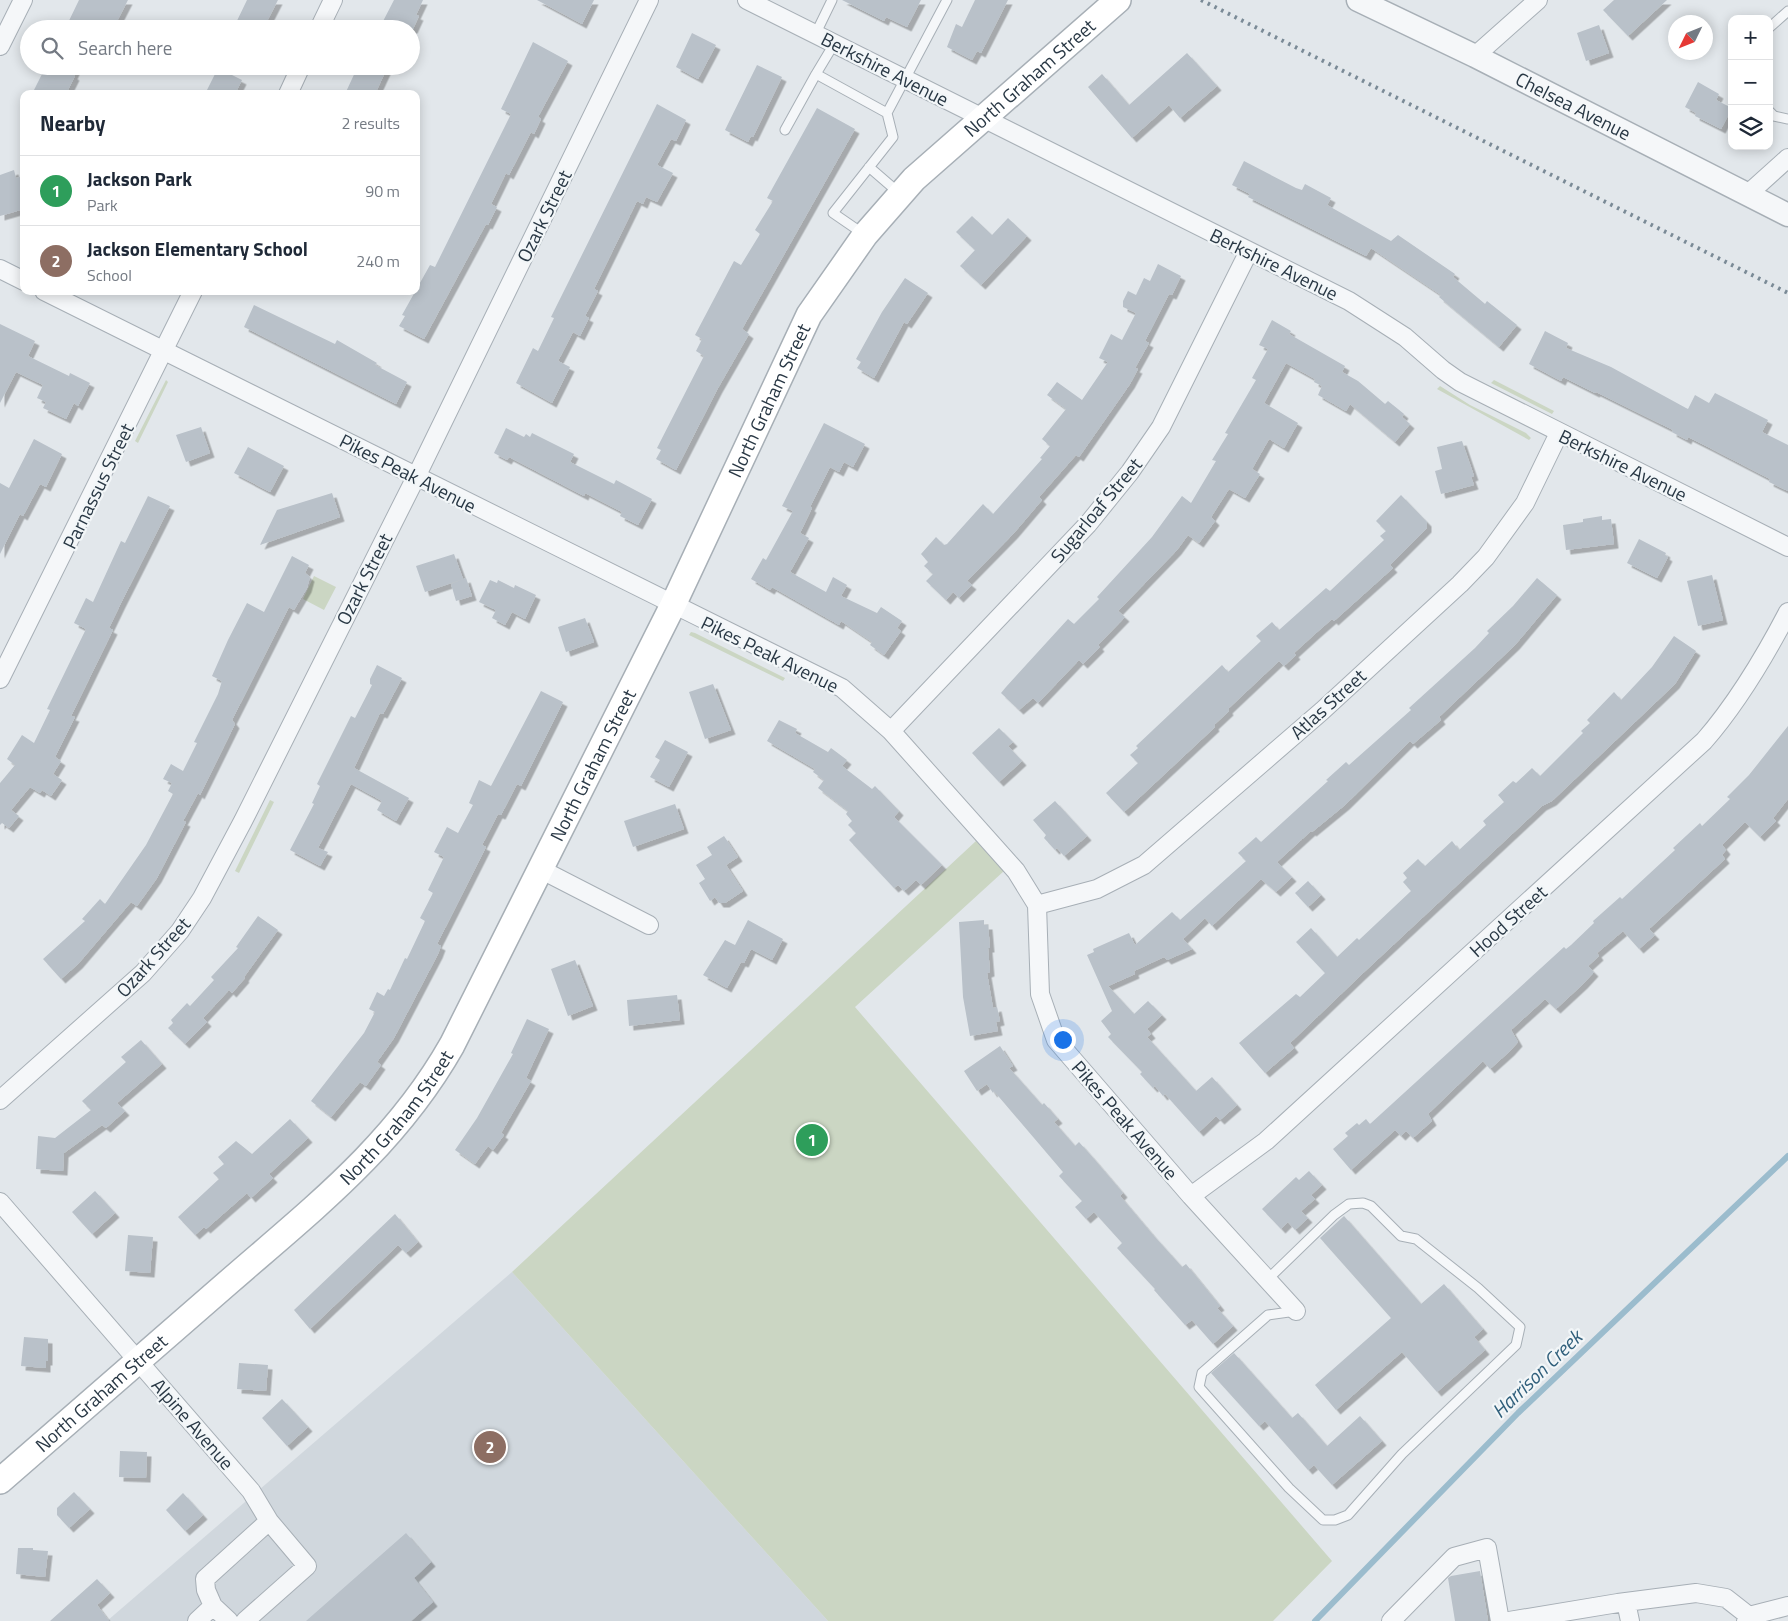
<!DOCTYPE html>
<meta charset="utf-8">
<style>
:root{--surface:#fff;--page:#f6f6f7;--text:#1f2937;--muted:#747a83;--line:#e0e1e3;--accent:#d74071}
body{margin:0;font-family:"Titillium Web",sans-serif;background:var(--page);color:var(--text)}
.controls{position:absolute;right:15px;top:15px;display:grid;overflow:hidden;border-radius:10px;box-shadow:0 2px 12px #0003}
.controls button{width:45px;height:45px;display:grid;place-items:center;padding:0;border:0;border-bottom:1px solid var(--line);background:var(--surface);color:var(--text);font:25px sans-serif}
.compass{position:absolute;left:1668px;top:15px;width:45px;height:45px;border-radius:50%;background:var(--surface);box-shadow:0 2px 12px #0003;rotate:227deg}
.you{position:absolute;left:1062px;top:1039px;width:18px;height:18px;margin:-12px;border:4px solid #fff;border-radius:50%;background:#1a73e8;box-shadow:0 0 0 8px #1a73e833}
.badge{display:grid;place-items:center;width:32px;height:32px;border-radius:50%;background:var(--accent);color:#fff;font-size:16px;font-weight:700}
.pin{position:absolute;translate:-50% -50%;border:2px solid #fff;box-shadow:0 1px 5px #0006}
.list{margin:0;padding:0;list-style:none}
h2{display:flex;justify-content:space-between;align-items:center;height:65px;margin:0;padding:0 20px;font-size:21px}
h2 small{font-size:16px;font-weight:400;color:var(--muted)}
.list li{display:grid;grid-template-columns:32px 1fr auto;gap:15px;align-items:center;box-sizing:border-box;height:70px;padding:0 20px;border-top:1px solid var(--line)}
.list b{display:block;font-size:19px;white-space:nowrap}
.list p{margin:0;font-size:16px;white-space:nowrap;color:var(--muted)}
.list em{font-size:16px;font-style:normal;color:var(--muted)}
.icon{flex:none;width:28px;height:28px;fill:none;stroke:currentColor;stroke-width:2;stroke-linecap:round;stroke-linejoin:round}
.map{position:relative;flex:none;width:1788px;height:1621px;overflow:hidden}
.search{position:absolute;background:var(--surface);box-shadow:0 2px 12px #0003;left:20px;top:20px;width:400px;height:55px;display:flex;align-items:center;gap:12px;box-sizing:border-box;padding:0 18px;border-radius:28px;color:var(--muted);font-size:19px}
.panel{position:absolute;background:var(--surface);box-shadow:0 2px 12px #0003;left:20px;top:90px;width:400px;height:205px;border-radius:10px}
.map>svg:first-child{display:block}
.built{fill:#d0d7dd}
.green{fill:#cbd6c3}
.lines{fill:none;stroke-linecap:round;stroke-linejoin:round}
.stream{stroke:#9bbccd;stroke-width:6}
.building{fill:#b9c1c9;filter:url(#shadow)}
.service-casing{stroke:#a7afb6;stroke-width:11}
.minor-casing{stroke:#a7afb6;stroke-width:20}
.tertiary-casing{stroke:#a7afb6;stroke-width:25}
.secondary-casing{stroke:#a7afb6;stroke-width:28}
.service{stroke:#f5f7f9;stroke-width:9}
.minor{stroke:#f5f7f9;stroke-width:18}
.tertiary{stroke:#f5f7f9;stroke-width:22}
.secondary{stroke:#fff;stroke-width:25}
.rail{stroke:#7a8a96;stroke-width:4;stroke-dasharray:2.5 5;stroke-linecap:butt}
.labels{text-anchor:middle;stroke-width:4.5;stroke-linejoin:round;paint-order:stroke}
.street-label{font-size:19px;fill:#293845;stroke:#f2f6f8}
.water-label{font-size:20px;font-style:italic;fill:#305f7b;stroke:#f2f6f8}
</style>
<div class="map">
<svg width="1788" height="1621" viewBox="0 0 1788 1621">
<defs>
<filter id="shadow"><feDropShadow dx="4.5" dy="4.5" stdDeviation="0" flood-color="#0004"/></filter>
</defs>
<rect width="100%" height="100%" fill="#e2e7eb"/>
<path class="built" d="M512,1272l316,349h-721z"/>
<path class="green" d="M166,380l2,2 -30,61 -3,-2z
M1494,380l60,31 -2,3 -61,-31z
M1440,386l30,19 56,28 5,5 -2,2 -92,-51z
M314,576l22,11 -12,23 -21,-11z
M691,632l4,1 90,45 -2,3 -94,-46z
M270,800l4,2 -35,71 -4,-2z
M976,841l28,30 -149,136 477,554 -59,60h-445l-316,-349z"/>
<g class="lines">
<path class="stream" d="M1315,1621l203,-208 270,-257"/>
</g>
<path class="building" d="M79,0h49l-15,29h-48z
M247,0h31l-15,29h-30z
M394,0h29l-7,15 3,1 -6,13h-34z
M537,0h57l-12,24z
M842,0h79l-14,27 -21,-10 -2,4z
M975,0h33l-27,53 -4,-2 -5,9 -25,-13 9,-23 6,3z
M1614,0h53l-39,36 -25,-26z
M1599,25l10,28 -23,8 -9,-28z
M692,33l24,12 -18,34 -22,-12z
M533,42l35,19 -30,56 3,2 -7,15 -3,-2 -22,43 -3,-2 -15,31 6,3 -9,18 -2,-1 -7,13 -55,102 -25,-13 6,-10 -3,-1 28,-50 5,2 76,-153 -10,-5z
M1187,53l30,33 -37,32 -11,-13 -37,33 -44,-51 14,-13 27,31z
M757,65l25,12 -29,60 -2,-1 -3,6 -23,-12z
M46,66h31l-4,9 2,1 -9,18h-34z
M358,66h30l-13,28h-30z
M218,68l24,12 -7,14h-30z
M1698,82l21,12 -3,6 16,8 -11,21 -26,-13 1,-3 -11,-6z
M657,104l29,16 -10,21 -5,-2 -14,26 16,8 -16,29 -11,-5 -3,7 -6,-3 -43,88 4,2 -13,25 4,2 -9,18 -7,-4 -15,29 12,6 -18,36 -36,-20 17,-35 5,3 16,-33 -3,-1z
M817,108l38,21 -113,200 7,5 -31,54 -42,82 -20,-11 5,-9 -4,-2 47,-92 -8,-5 6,-12 -7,-4 39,-74 7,4 19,-31 -5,-4 18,-29 -6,-3z
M1244,161l52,27 6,2 3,-6 26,14 -4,7 64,36 7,-6 57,39 -2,3 32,27 2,-3 30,24 -18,22 -60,-50 2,-2 -70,-47 -5,8 -118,-59 2,-3 -18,-9z
M14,170l2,8 8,-2v33l-24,7v-41z
M972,216l20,19 16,-17 19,18 -46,49 -21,-19 15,-16 -19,-18z
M1158,264l23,12 -9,19 -3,-1 -24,47 4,2 -14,25 3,1 -8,15 -51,73 -3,-2 -37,42 3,3 -28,33 -47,48 5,4 -13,13 -6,-6 -7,8 -20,-19 7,-7 -9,-8 4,-4 -7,-8 15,-17 8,8 3,-1 36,-40 10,10 49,-55 -2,-1 10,-12 -8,-7 24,-30 -19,-14 10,-13 25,18 26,-38 -9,-4 12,-24 11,6 14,-27 -13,-6v-6l5,-10 8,4 8,-17 6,3z
M905,278l23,15 -21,31 -3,-2 -30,56 -17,-10 4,-6 -5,-3 26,-47z
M254,305l81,39 2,-4 40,23 -2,2 32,17 -11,22 -152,-77z
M1272,320l19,11 -2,3 56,32 -3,6 16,9 27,23 3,-3 16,13 -2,3 8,7 -15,18 -45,-38 -4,7 -28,-16 4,-9 -8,-4 1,-3 -29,-16 -22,40 34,20 -14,25 -15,-9 -17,30 8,5 -15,24 -16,-9 -18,28 4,4 -16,22 -11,-8 -11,15 -59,61 7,6 -27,28 2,2 -17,17 -4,-4 -41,43 -5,-5 -14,12 -18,-17 5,-6 62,-68 6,5 25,-25 -2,-2 55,-60 30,-41 9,7 25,-42 -4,-1 16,-26 -3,-1 31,-53 -4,-2 16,-29 -9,-4z
M0,324l35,17 -7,15 41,20 1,-3 20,10 -12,23 -4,-3 -8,16 -23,-11 3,-6 -9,-4 6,-13 -27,-13 -16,31z
M1545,331l23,12 -2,5 45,19 75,41 2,1 7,-14 14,8 6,-10 53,27 -6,12 26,13v46l-19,-9 1,-3 -62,-32 -20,-10 -1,3 -15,-8 1,-2 -77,-38 -1,1 -32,-16 -2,4 -32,-17z
M824,423l41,21 -12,23 -9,-5 -5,10 -9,-5 -20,40 2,1 -12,25 9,5 -19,34 36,20 7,-15 14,8 -6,11 36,17 4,-6 21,14 -5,7 4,3 -17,24 -14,-10 2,-3 -31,-21 -2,4 -67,-38 -2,3 -19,-11 12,-21 3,2 27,-49 -11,-5z
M201,427l9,26 -24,9 -10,-27z
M506,428l18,9 2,-3 4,3 2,-4 42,21 -4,8 44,22 2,-4 36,19 -14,26 -18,-9 2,-4 -37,-19 -1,3 -75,-39 -2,3 -13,-7z
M34,439l28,15 -16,33 -6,-3 -17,32 -3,-2 -20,40v-71l9,5z
M1462,441l12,35 -3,1 3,8 -33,9 -6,-23 7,-2 -5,-22z
M248,447l36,19 -14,26 -36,-19z
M332,493l8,24 -80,28 17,-35z
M1401,495l26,27v6l-37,37 3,3 -59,53 -2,-2 -16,14 -22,20 2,2 -12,11 -5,-5 -51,48 1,2 -15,14 1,2 -91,85 -18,-19 32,-30 -8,-8 8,-7 -2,-2 86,-81 6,7 33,-31 -5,-5 16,-14 7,8 47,-42 4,3 54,-51 -4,-4 6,-5 -10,-10z
M148,496l22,10 -49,97 -12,25 4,2 -42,86 4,1 -20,40 6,4 -8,13 9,6 -11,16 -9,-6 -2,3 -10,-6 -19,23 8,6 -10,12 -7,-5 -2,2v-42l15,-18 -8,-6 15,-24 12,8 16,-33 -3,-1 39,-80 -12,-6 12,-25 7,4 28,-61 4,2z
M1602,516v4l9,-1 3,25 -48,6 -3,-25 20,-3v-3z
M1639,539l27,14 -1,2 3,2 -11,21 -30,-15z
M454,554l9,25 -38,13 -9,-26z
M292,556l17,9 -4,8 5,4 -3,11 -13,22 -5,-3 -57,113 3,4 -35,71 -2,-2 -15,28 3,1 -29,56 -20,28 -6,-4 -53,62 -17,15 -18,-20 42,-38 -3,-2 18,-20 5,5 41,-59 27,-51 -5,-3 4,-8 -9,-4 8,-15 12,7 14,-28 -3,-1 24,-48 4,-13 -10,-5 16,-36 19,-37 17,9z
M1712,575l11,45 -25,6 -11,-45z
M466,578l6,18 -16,5 -5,-17z
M1537,578l20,17 -42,50 -76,72 2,3 -28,24 -3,-3 -65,64 -33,27 -1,-1 -34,31 15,15 -16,15 -15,-13 -49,47 -7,-8 -22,21 9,10 -25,11 -3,-3 -30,14 1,3 -27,12 26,28 14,-13 14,14 -15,14 4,5 -4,3 49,54 16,-14 25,28 -17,15 -4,-4 -17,16 -34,-38 -2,2 -8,-10 -2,2 -13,-14 2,-2 -34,-35 3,-3 -10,-13 11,-10 -25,-56 7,-3 -1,-3 36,-16 6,12 37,-33 8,8 66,-59 -8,-8 18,-16 5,5 67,-61 -2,-1 20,-18 3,3 62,-55 -2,-2 66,-60 14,-15 -2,-2 26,-25z
M490,580l7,3 1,-3 16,8 1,-3 21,10 -11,24 -13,-7 -7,13 -13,-7 4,-8 -17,-8z
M585,618l9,24 -28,10 -8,-25z
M1674,636l22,15 -21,33 -123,117 -10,5 -180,168 -72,69 4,5 -29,25 -26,-30 57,-49 4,3 25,-24 -29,-31 15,-14 26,29 20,-19 2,2 52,-49 -8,-9 4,-4 -4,-5 15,-14 7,7 27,-25 7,9 27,-25 -3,-4 21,-19 -6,-7 15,-14 3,2 16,-15 8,8 43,-43 -2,-2 9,-8 -3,-3 27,-28 7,8 31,-33z
M377,665l25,13 -19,36 -3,-1 -26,55 55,30 -13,23 -19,-11 5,-9 -31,-17 -33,64 10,4 -8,14 -30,-16 24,-46 -2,-1 8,-17 -3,-2 34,-68 4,2 17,-33 -2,-1v-5z
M713,684l18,46 -26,9 -16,-47z
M541,691l22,11 -42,84 -4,-2 -16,31 -3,-1 -16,31 4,2 -49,97 4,2 -3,8 -44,84 -17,24 4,3 -15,21 -6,-4 -29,35 -20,-16 53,-68 11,-21 -6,-3 8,-17 7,4 4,-7 2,1 15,-32 2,1 18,-38 -5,-3 13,-25 -5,-3 16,-33 -10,-5 13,-25 11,6 15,-28 -4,-2 10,-23 12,6z
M779,720l18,9 -2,4 33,19 3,-4 16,12 -5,6 30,23 3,-3 24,25 -5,6 48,48 -21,20 -5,-5 -12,11 -6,-6 -4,3 -45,-48 7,-7 -8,-8 4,-4 -6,-7 2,-3 -30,-23 6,-8 -11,-8 2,-3 -48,-28z
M1788,726v73l-15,19 3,3 -16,16 -15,-15 -23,23 4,5 -4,5 3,4 -76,70 6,6 -16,14 -16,-18 -26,22 2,3 -11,10 6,6 -11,12 -27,25 -11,-10 -34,31 7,12 -8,9 -20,18 -7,-8 -55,53 4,7 -19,17 -7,-7 -5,5 -6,-6 -44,40 -18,-21 15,-13 -3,-3 12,-10 2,2 7,-6 4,5 194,-177 2,2 5,-4 23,-22 -1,-2 27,-24 2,2 53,-49 -2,-2 27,-25 2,3 28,-27 -3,-2 22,-22z
M999,728l14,14 -5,4 14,15 -23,21 -27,-29z
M665,740l23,12 -19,35 -19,-10 10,-17 -5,-3z
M1055,801l32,35 -23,20 -7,-8 -2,2 -11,-12 2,-3 -13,-15z
M675,804l9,25 -51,18 -9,-26z
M724,836l14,21 -12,8 17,26 -18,12h-6l-4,-6 -5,4 -11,-18 6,-4 -9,-14 16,-10 -5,-8z
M1308,881l13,14 -13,12 -13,-14z
M258,916l20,14 -34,47 1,1 -13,15 -3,-3 -26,28 4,4 -22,22 -17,-16 5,-5 -2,-3 16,-17 3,3 24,-26 -3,-3 27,-29 -2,-1z
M748,920l35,19 -11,21 -21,-11 -7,14 -3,-1 -14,26 -24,-13 22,-35 10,5z
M984,920v5h4l2,23h-2l2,24 -3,1 6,35 4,-1 3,14 -4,1 2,9 -28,5 -7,-39 -4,-75z
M575,960l18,46 -25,10 -17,-47z
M677,995l3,25 -51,6 -2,-26z
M527,1019l22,10 -23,49 5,3 -30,52 3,2 -11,15 -5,-4 -13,18 -20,-14 22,-32 36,-64 -2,-1z
M141,1040l21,24 -45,39 8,8 -19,17 -4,-3 -38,28 -1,18 -27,-2 2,-33 17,2 36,-28 -9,-9 44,-39 -5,-5z
M1000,1046l13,20 -4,2 33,37 2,-2 14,16 -4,3 21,24 4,-4 15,17 29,34 -3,3 33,39 29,32 4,-3 34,42 -3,2 16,18 -20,18 -21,-24 -7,5 -31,-35 1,-1 -38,-41 5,-5 -28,-31 -8,7 -11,-12 7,-6 -23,-25 4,-4 -69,-81 -1,2 -6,-9 -10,7 -13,-20z
M290,1119l18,19 -39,36 4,4 -22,20 -4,-5 -41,36 -2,-2 -9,8 -17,-18 41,-38 -6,-6 11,-9 -6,-7 18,-16 16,13z
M1309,1171l13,14 -11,10 4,4 -14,12 7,7 -13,12 -7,-8 -7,7 -19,-20 34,-32 3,3z
M95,1191l20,22 -23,21 -20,-22z
M395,1214l23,28 -12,11 -8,-8 -88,84 -16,-19z
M1344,1216l77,88 23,-20 39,45 -9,8 11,13 -48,42 -35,-40 -66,58 -21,-25 76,-67 -71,-80z
M128,1235l25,2 -3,36 -25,-2z
M24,1337l24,2v22h-2v7l-25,-2z
M1234,1353l58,65 6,-5 29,33 33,-30 22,25 -50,44 -18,-20 -6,5 -43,-49 -6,5 -48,-53z
M239,1363l29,2 -2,26 -29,-2z
M282,1399l26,28 -21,19 -25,-28z
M120,1451l27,1 -1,26 -27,-1z
M74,1492l16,17 -21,19 -12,-13v-7z
M183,1493l20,22 -18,16 -19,-21z
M406,1533l25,29 -17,16 19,24 -22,19h-105z
M18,1548h15v2l15,1 -3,26 -29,-3z
M1480,1571l8,50h-33l-7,-43 3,-2z
M97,1579l13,14 -13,12 12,16h-59z"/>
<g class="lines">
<defs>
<path id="service" d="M1769,28l19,-17
M815,35l17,-35
M816,74l18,-30
M1769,111l5,5 14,3
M887,113l60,-113
M785,130l31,-56 71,39 6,24 -60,76 32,22
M869,167l30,26
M1267,1280l67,-65 15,-11 14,-1 8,3 30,30 15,3 62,49 42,39 -4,18 -114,109 -54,61 -13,5h-12l-34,-32 -90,-101 3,-14 66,-58 28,-4"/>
<path id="minor" d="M747,0l602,301 56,36 38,33 17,12 328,165
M319,29l14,-29
M0,46l23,-46
M1475,56l63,-56
M288,94l13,-28
M1748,194l40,-36
M0,269l24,12
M44,291l798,397 49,43 125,140 21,34 3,89 16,46 135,156 105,115
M0,679l193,-388
M891,731l197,-207 42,-52 31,-45 88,-176
M540,869l109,56
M1037,905l60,-16 47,-24 178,-154 138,-127 26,-27 39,-54 34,-70
M0,1100l143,-127 37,-42 22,-33 41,-77 173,-344 233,-477
M1191,1196l75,-55 438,-400c34,-39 60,-83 84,-129
M0,1202l251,289 18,30 38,45 -62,55
M1626,1602l4,19
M213,1606l16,15
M197,1621l16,-15 -7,-16 -1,-11 64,-58
M1391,1621l63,-64 33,-9 13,73
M1509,1621l109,-18 78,-10 30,5 23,18
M1746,1621l3,-5 39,-10"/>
<g id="tertiary">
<path id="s1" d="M1358,0l117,56 313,159"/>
</g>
<g id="secondary">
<path id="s2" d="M0,1481c77,-67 154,-134 231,-201 84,-73 165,-136 221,-235l221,-440 136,-290 56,-80 49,-56 204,-179"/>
</g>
</defs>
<use href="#service" class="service-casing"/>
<use href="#minor" class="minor-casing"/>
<use href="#tertiary" class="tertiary-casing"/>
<use href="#secondary" class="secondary-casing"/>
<use href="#service" class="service"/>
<use href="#minor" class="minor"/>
<use href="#tertiary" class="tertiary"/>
<use href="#secondary" class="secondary"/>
<path class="rail" d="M1201,0l587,293"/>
</g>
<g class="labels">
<g class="street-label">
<text transform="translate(885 69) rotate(27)" y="7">Berkshire Avenue</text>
<text dy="7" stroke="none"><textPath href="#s2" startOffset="1769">North Graham Street</textPath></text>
<text dy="7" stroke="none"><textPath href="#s1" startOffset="240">Chelsea Avenue</textPath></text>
<text transform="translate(544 216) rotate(-64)" y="7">Ozark Street</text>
<text transform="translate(1274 264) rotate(26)" y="7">Berkshire Avenue</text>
<text dy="7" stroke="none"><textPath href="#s2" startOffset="1349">North Graham Street</textPath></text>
<text transform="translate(1623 465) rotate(26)" y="7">Berkshire Avenue</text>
<text transform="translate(408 473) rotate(27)" y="7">Pikes Peak Avenue</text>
<text transform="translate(98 486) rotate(-64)" y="7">Parnassus Street</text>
<text transform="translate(1096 510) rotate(-50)" y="7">Sugarloaf Street</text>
<text transform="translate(364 579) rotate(-63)" y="7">Ozark Street</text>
<text transform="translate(770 654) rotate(26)" y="7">Pikes Peak Avenue</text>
<text transform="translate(1328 704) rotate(-42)" y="7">Atlas Street</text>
<text dy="7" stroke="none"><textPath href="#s2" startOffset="944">North Graham Street</textPath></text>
<text transform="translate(1508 921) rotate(-42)" y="7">Hood Street</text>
<text transform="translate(153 957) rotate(-48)" y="7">Ozark Street</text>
<text dy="7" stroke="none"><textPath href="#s2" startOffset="539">North Graham Street</textPath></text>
<text transform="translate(1125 1120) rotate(49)" y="7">Pikes Peak Avenue</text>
<text dy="7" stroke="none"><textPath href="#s2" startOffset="134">North Graham Street</textPath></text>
<text transform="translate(193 1424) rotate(49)" y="7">Alpine Avenue</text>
</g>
<g class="water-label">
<text transform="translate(1537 1374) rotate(-44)" y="7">Harrison Creek</text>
</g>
</g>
</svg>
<div class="controls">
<button>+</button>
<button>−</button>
<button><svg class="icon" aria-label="layers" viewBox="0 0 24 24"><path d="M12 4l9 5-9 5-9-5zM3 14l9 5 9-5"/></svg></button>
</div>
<svg class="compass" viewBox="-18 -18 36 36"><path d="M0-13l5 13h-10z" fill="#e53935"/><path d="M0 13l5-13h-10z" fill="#747a83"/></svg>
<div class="you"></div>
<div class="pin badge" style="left:812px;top:1140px;background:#2e9e5b">1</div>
<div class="pin badge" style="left:490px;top:1447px;background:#8d6e63">2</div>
<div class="search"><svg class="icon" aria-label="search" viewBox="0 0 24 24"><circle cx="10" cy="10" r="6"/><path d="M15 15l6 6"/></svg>Search here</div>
<section class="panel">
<h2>Nearby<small>2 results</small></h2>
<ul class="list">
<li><span class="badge" style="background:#2e9e5b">1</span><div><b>Jackson Park</b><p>Park</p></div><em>90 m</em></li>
<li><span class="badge" style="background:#8d6e63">2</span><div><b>Jackson Elementary School</b><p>School</p></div><em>240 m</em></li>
</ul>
</section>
</div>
